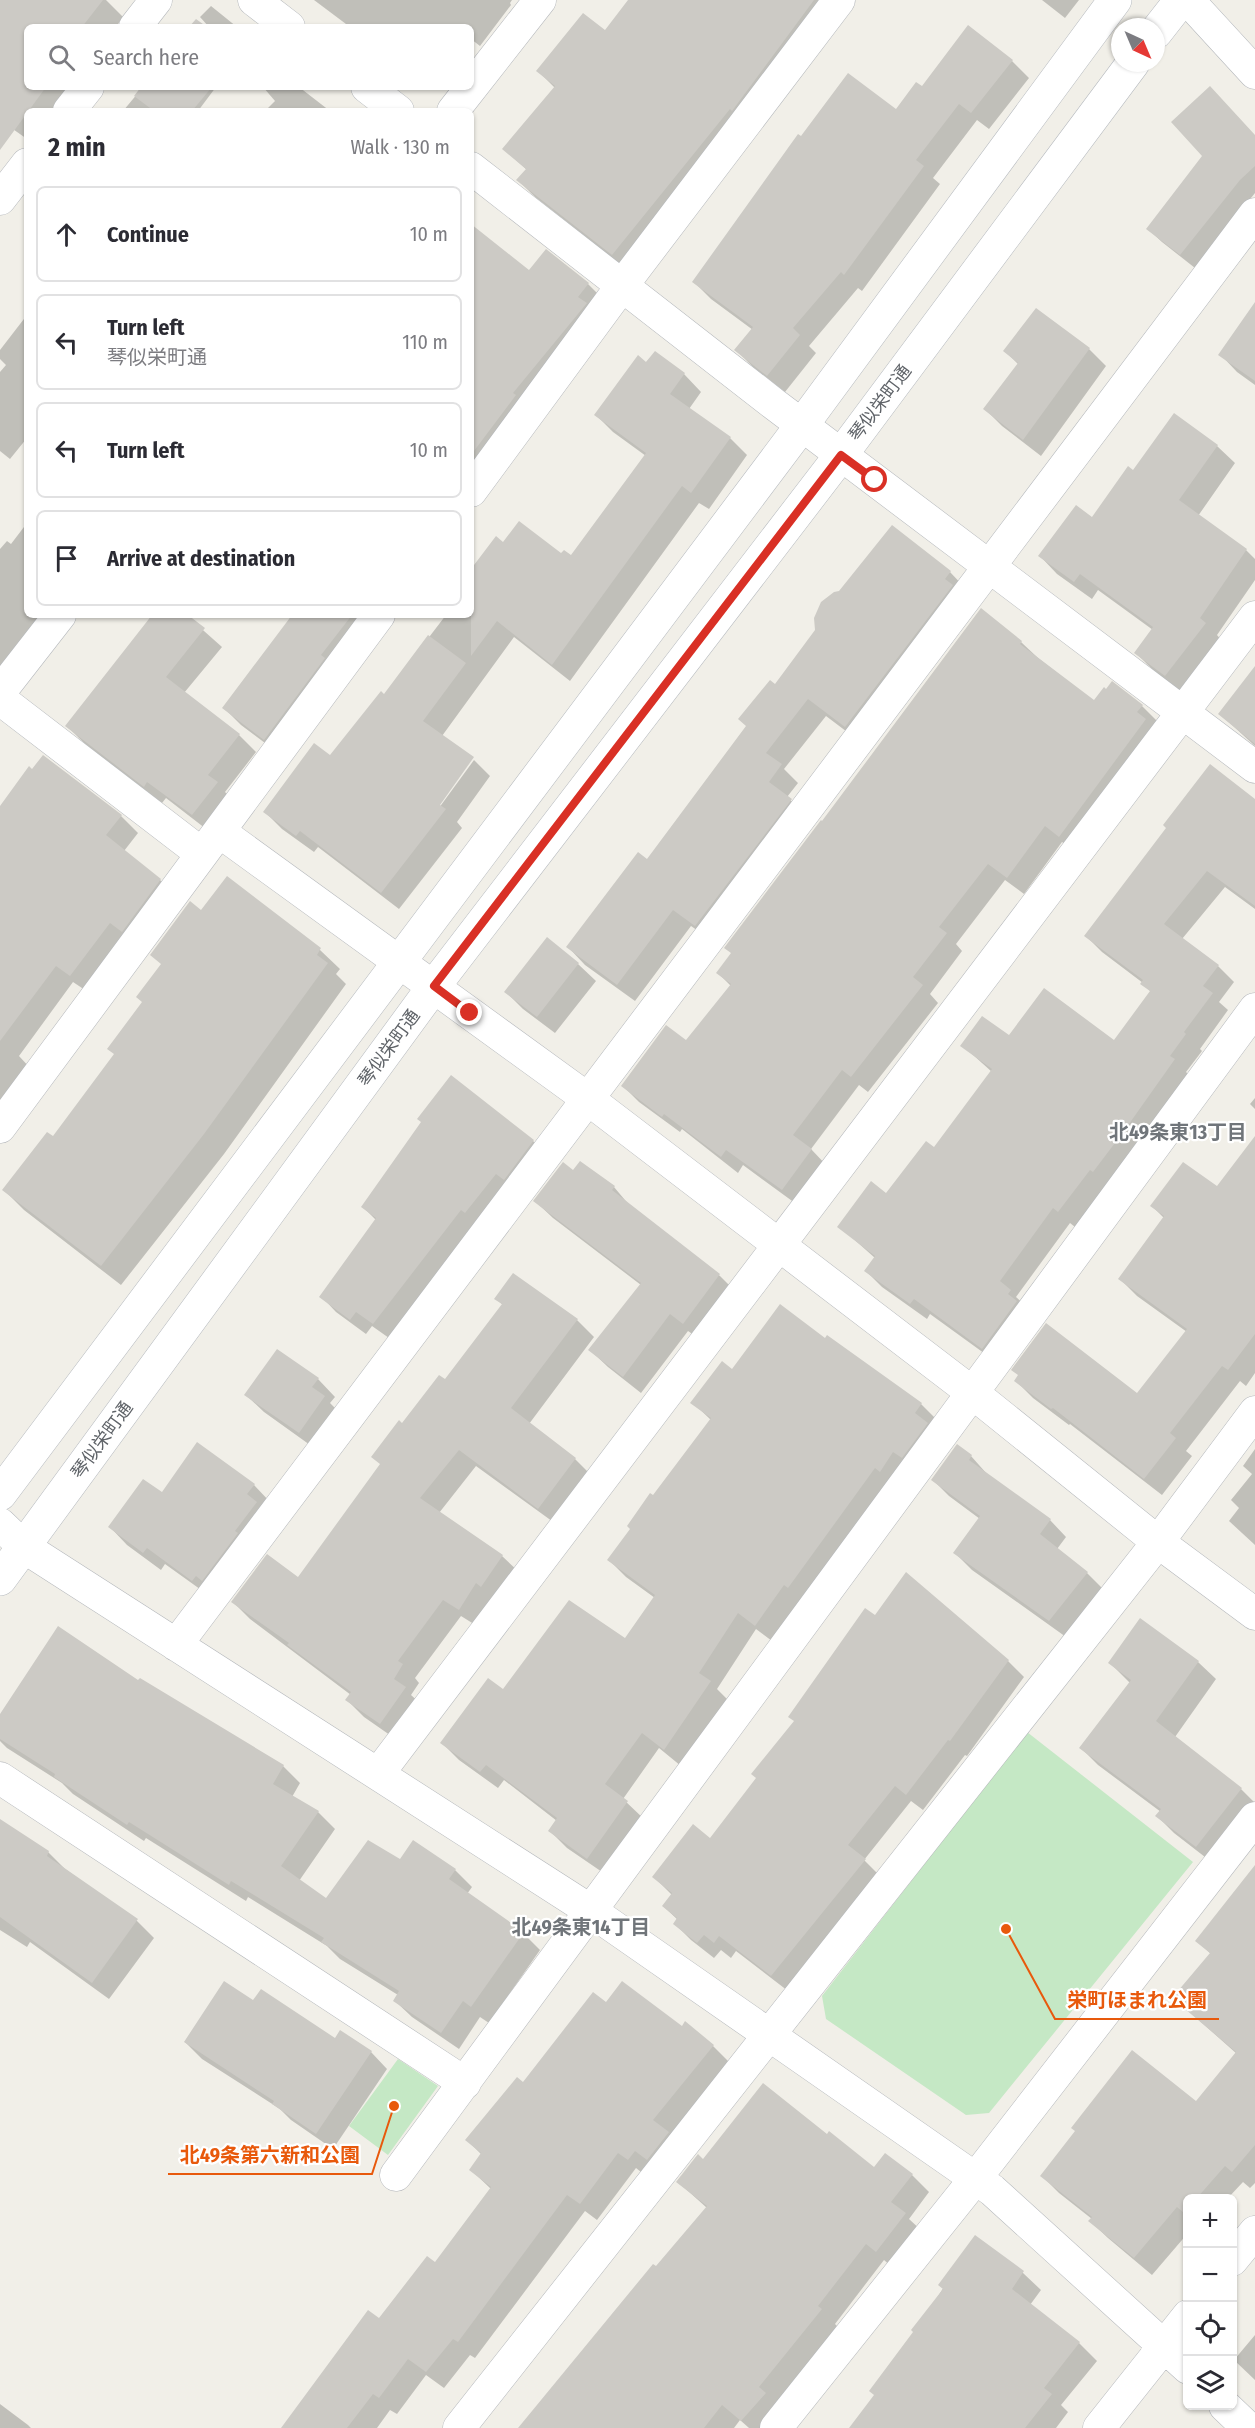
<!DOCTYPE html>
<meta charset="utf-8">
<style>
:root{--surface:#fff;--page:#f2f2f3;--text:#2b2b33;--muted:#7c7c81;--line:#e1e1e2}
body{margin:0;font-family:"Fira Sans Condensed","Noto Sans JP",sans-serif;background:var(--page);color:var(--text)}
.controls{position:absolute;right:18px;bottom:18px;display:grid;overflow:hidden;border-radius:9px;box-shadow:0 2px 4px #0004}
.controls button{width:54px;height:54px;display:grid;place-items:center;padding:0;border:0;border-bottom:2px solid var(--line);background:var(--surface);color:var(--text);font:30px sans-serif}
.compass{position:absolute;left:1111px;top:18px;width:54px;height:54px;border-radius:50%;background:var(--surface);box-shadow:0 2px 4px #0004;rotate:136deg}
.stop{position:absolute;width:18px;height:18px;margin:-14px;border:4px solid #d93025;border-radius:50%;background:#fff}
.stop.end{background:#d93025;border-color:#fff;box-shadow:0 2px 6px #0008}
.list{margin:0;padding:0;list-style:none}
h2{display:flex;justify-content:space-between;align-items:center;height:78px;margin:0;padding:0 24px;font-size:26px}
h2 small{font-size:20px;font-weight:400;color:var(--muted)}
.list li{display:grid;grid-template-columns:39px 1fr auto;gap:18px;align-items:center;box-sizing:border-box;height:96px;margin:0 12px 12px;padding:0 12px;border:2px solid var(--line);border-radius:9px}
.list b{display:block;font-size:22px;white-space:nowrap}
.list p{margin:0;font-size:20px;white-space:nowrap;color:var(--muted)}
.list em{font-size:20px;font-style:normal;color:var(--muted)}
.icon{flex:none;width:33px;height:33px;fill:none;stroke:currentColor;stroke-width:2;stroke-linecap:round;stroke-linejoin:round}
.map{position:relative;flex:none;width:1255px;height:2428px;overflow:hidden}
.search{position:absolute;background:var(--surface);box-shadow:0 2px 4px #0004;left:24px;top:24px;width:450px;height:66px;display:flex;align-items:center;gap:15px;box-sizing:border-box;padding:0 21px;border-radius:9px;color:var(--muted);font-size:22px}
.panel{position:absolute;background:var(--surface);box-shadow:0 2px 4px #0004;left:24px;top:108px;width:450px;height:510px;border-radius:9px}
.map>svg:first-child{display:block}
.green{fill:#c5e8c5}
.shadow{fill:#0003}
.building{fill:#cccac5}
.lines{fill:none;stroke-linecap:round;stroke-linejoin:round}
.street-casing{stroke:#b5b8bc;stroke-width:33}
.secondary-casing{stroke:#b6babf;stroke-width:34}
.street{stroke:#fff;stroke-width:32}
.secondary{stroke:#fff;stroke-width:33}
.route{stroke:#d93025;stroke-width:8}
.labels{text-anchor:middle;stroke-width:4.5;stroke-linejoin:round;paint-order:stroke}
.street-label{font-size:18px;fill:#5f6368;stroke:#fff}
.neighbourhood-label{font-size:20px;font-weight:bold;fill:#70757a;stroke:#fff}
.leader{fill:none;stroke:#e8590c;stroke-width:2}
.callout-dot{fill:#e8590c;stroke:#fff;stroke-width:2}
.callout-label{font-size:20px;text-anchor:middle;font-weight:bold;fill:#e8590c;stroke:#fff;stroke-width:4.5;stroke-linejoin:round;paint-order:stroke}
</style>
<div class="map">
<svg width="1255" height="2428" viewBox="0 0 1255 2428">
<rect width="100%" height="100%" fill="#f1efe8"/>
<path class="green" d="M1027,1732l166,130 -204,251 -23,2 -140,-96 -4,-23z
M398,2059l40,27 -50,69 -39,-29z"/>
<path class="shadow" d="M0,0h106l17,17 -7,10h-89v60h44l-10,24h-34v28l-27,-19z
M314,0h198l-2,3 1,2 -31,41 -9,-7v-12h-121z
M630,0h188l8,9 -197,262 -94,-74 -17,-17 9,-10 -23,-21 51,-61 -17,-17 67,-38z
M1042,0h37l-14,18z
M211,6l26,21h-28l-9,-10z
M1012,61l17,17 -40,51 -12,-9 -44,58 7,6 -78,107 -4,-3 -49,58 7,7 -31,39 -32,-25 -17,-17 17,-20 -42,-31 -17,-17 107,-144 96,-27 25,-22z
M143,87h73l-18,24h-75z
M263,87h36l31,24h-61l-2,-2 8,-8z
M1255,136v57l-60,75 -33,-26 -14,-13z
M471,226l58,46 59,12 17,17 -134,193z
M27,315v123l-17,21 -10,-8v-79l6,-7 -6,-6v-9z
M1255,332v53l-18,-13 -17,-18z
M1089,349l17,17 -65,90 -39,-30 -17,-17 34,-44 -14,-14z
M655,353l29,21 17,18 -12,17 41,29 17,17 -38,54 -10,-6 -129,178 -56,-44 -72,99 31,23h-2l-37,51 2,2 38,-52 16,16 -33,46 5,6 -63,81 -81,-62 -4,5 -32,-23 -17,-17 66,-55 53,-61 62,-81h25v-44l33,-27 67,13 75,-101 -33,-24 -17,-17z
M1175,416l42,30 18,17 -37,53 48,34 9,9v21l-38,55 5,6 -39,52 -30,-23 -17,-17 17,-23 -55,-40 -6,9 -35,-25 -17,-18 53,-37 41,-47z
M27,523v92h19l-41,54 -5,-4v-116l7,-8 4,3z
M950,572l17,18 -104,154 -37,-28 -42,53 14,14 -11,14 21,20 -94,125 -23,-16 -56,75 -50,-36 -17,-18 80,-86 128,-175z
M155,615h31l36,32 -38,46 55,42 17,17 -31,40 9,9 -24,31 -44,-34 -4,5 -77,-59 -18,-18z
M293,615h88l-100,140 -40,-30 -17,-17z
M1021,642l17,16 56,44 18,-18 30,22 17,17 -83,129 -14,-10 -38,52 -19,-14 -49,64 6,7 -32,43 8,9 -70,89 -9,-7 -48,64 17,18 -29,39 -56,-41 -5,8 -56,-44 -2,3 -41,-30 -16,-16 64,-44 44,-56 -13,-13z
M1255,668v78l-35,-32z
M1255,802v107l-30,-22 -43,52 36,27 16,16 -15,20 9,8 -28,39 2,2 -16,21 4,4 -115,151 -5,-4 -54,74 11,10 -28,57 -69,-50 -3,5 -45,-32 -16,-16 9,-13 -36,-32 48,-31 48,-46 57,-77 -30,-27 48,-8 104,5 37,-50 -8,-9 -41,-31 -16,-16z
M0,808l121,8 17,17 -14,18 36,29 18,17 -90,95 -15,-10 -54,74 13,14 -32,44z
M227,879l93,71 20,19 -4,5 10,10 -122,170 -103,131 -97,-75 -20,-20 49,-52 62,-83 28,-52 58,-91z
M578,964l18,17 -41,52 -32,-24 -17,-17z
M451,1078l82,63 16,15 -160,182 -17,-12 -6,8 -30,-22 -15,-16 55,-76 -13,-13 60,-84z
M1255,1098v11l-5,-5z
M1255,1138v235l-9,13 -6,-5 -54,70 6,5 -30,39 -92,-71 -1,1 -36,-27 -17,-17 121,14 50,-63 -50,-36 -17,-17 44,-61 -12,-12 65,-17z
M573,1172l41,15 16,19 90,70 17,17 -36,47 -13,-9 -47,62 -33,-26 -18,-17 51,-65 -88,-67 -18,-17z
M496,1299l81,21 17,17 -65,87 46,35 17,17 -36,48 -80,-58 -37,47 63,43 18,17 -43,53 -16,-10 -46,62 4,5 -8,12 11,10 -25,35 -33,-23 -17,-17 4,-5 -101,-76 -17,-17 66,-22 82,-115 22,-40 43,-44 57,-76z
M825,1340l96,64 17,17 -166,220 -16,-12 -39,60 10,10 -46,67 -22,-18 -36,51 21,20 -39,55 -38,-26 -17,-17 7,-10 -53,-41 -6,8 -39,-28 -17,-17 61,-52 123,-51 29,-42 -29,-21 -17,-17 102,-140 -19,-18 40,-31z
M318,1379l17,18 -5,6 11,11 -24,36 -53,-38 -18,-17z
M1255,1449v96l-26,-24 10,-13 -8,-8 21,-26 -9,-8z
M971,1456l16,18 63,46 16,17 -9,12 30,24 17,17 -38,47 -94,-67 -17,-17 25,-34 -31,-23 -16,-16z
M254,1485l17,18 -60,94 -46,-33 -4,6 -34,-25 -17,-18z
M875,1618l133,43 16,16 -57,79 -2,-1 -42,55 -12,-9 -47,59 16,16 -92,115 -52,-40 -5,7 -10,-8 -7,8 -23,-18 -16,-16 3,-4 -15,-14 9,-11 -18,-18 57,-37z
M1140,1620l58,42 18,17 -41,58 66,52 14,14v7l-41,54 -40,-31 -17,-17 4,-4 -63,-47 -17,-17 49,-65 -20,-20z
M139,1682l144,84 17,17 -8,14 26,15 17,17 -36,52 27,19 74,-39 55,9 17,17 -5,7 56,39 17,17 -51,73 -9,-6 -21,32 -47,-32 -18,-17 4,-5 -58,-36 -13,-13 -79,-49 -2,4 -100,-63 -2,3 -71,-47 -11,-11 -55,-35 -7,-7v-25z
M0,1821l48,31 17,17 72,52 17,17 -45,61 -79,-57 -3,5 -27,-17z
M1255,1887v296l-5,5 -7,-6 -15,16h-40v35l-36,42 -44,-37 -18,-17 2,-2 -33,-26 -17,-17 155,-73 40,-49 -63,-56 37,-44 -14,-13z
M253,2002l83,38 35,12 16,17 -54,80 -42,-29 -11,-11 -78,-50 -17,-17z
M607,2004l75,24 31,18 17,17 -84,113 -10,-8 -39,52 -12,-9 -110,147 -5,-3 -26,33 -18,-13 -29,39 -7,-4 -13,18h-95l98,-108 55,-56 56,-75 -20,-19 11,-15 -15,-15z
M827,2136l47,33 38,6 17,17 -20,27 13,12 -29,37 -9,-8 -49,64 3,3 -71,101h-18l-9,-8 -6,8h-214l187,-220 -29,-26 26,-21z
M975,2237l48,36 18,17 -11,15 49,38 18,18 -36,44 7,7 -12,16h-205l25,-32z
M1255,2335v45l-21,-20z
M0,2404l28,21 3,3h-31z"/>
<path class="building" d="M0,0h103l-21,27h-55v60h19l-46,63z
M628,0h186l-82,111 -2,-2 -118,146 -96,-75 10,-11 -24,-20 53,-63 -19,-15 47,-58 22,17z
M196,19l11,8h-18z
M968,25l45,35 -42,53 -12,-9 -43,56 8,6 -80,109 -3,-3 -48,56 7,7 -33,41 -33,-26 19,-23 -61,-45 106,-148 3,2 47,-63 48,36 20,-27 6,4z
M1210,86l45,49v31l-15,14 -60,75 -34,-26 56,-73 -31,-34z
M141,87h71l-20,24h-38l-20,-15z
M471,224l58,46 17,-21 43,34 -11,14 9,6 -74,90 3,2 -45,60z
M1255,302v79l-37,-26z
M1036,308l54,40 -67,92 -40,-31 35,-46 -15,-12z
M655,351l30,22 -15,21 61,43 -40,56 -9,-7 -130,179 -55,-44 -26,35v-87l25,-33 7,6 16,-21 42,32 3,-3 7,5 75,-102 -52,-38 44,-60 8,7z
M1174,413l44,32 -39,55 68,49 -47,69 6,5 -41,53 -31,-23 19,-26 -73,-53 -6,8 -36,-26 38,-51 16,12 36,-51 5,4z
M892,525l59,46 -6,8 8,6 -108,142 -37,-28 -42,54 16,11 -13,18 23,17 -97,127 -22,-16 -56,75 -51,-38 72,-95 9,7 99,-133 -8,-7 32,-39 5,4 40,-54 -1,-12 7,-16 13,-10 5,-1z
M981,608l41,33 -2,3 74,56 10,-13 2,2 6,-8 31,24 -6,7 9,7 -87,118 -14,-11 -38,52 -19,-14 -49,63 8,6 -34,44 10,8 -72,92 -9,-7 -49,65 19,14 -30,41 -56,-40 -5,7 -57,-43 -2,3 -41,-31 45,-61 20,15 45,-56 -15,-11 15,-20 -7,-5 97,-128 1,1z
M152,615h36l17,13 -39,49 74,57 -32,41 10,7 -26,33 -45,-33 -3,5 -79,-61z
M292,615h60l-31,40 4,3 -61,82 -42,-32z
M428,635l38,28 -43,58 51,36 -34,48 6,4 -65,84 -81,-62 -4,5 -33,-24 51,-69 16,12 51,-64 3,3z
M1255,666v78l-37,-30z
M43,755l79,60 -16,20 55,44 -39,53 -12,-9 -40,53 -14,-10 -56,75v-235l29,-40 3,3z
M1210,764l45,35v107l-48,-35 -43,53 55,41 -16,21 10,7 -29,39 2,2 -16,22 5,3 -51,72 -31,41 -3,-2 -32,42 -5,-4 -53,73 11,9 -3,4 9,7 -35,48 -68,-50 -4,5 -46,-33 11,-15 -38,-29 34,-46 15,12 40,-52 8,6 58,-78 -32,-23 22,-30 27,19 35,-47 70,52 36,-49 -10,-7 3,-4 -59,-44 82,-108 -3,-3z
M227,876l94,72 -4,7 11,8 -124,171 -103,132 -99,-76 45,-58 6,4 61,-82 -7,-5 35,-47 -6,-5 25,-33 -11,-9 40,-54 11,9z
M547,937l32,26 -42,54 -33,-25z
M451,1075l83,65 -30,40 -8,-6 -31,39 -4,-3 -88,114 -17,-12 -6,8 -31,-23 57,-79 -15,-11 60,-85 -4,-3z
M1255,1136v198l-27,36 -6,-4 -52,67 6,5 -32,41 -91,-71 -2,1 -37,-28 4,-6 -7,-5 35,-47 91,70 50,-64 -69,-50 46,-63 -14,-10 33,-44 34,24z
M580,1161l35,25 -3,4 108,84 -37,50 -13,-10 -47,63 -35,-27 53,-67 -108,-82 30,-39 10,8z
M513,1273l65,46 -67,89 65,50 -38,51 -79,-59 -39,48 83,57 -22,32 -5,-4 -17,27 -16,-10 -45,61 5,3 -9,15 12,8 -26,37 -35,-24 6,-8 -64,-47 2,-2 -58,-41 36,-48 31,23 82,-113 -9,-7 28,-37 3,3 37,-48 6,4 57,-75 -8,-5z
M780,1304l45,34 2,-3 95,68 -7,10 13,10 -26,35 -9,-6 -13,20 -5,-4 -87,120 -4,-3 -29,41 -17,-13 -39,60 12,8 -47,69 -22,-17 -37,51 23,17 -41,58 -39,-28 9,-13 -71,-53 -6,7 -40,-29 48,-65 15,11 66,-89 56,38 30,-43 -48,-35 23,-31 -3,-3 23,-33 3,2 58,-77 -21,-15 32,-42 10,8z
M277,1349l42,29 -7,9 13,9 -26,37 -55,-38z
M197,1442l58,42 -8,10 10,8 -22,29 3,2 -36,48 -6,-5 -4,5 -45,-33 -4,5 -35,-26 35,-48 19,13z
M957,1444l15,11 -3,5 82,59 -11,15 48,38 -39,49 -96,-68 27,-37 -49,-36z
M906,1572l103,88 -59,81 -2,-1 -42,55 -11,-9 -47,59 18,14 -95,117 -52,-40 -5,7 -10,-8 -7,8 -24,-19 4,-6 -15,-12 10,-13 -20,-16 41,-53 17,14 46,-60 -5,-4 43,-53 -6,-4 77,-109 10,7z
M1140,1618l59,43 -43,60 86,67 -46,59 -41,-31 6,-7 -82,-61 52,-68 -23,-17z
M58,1626l80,54 2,-2 144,87 -11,19 46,27 -38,55 45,32 42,-58 32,19 13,-19 43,29 -7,10 75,53 -53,75 -8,-6 -22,32 -48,-32 6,-10 -78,-49 3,-4 -93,-57 -2,4 -100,-63 -2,3 -73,-48 1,-3 -55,-35v-25z
M0,1819l49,32 -2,5 91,63 -46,64 -92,-66z
M1255,1865v280l-23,27 -7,-6 -29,33h-8v10l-4,4 -7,-6 -43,51 -46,-37 4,-4 -52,-41 35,-45 -4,-3 61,-78 64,51 40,-49 -64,-54 38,-45 -15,-12z
M224,1981l29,19 8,-11 74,49 5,-8 32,21 -56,83 -44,-30 2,-3 -90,-59z
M622,1981l60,45 3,-5 29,24 -61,75 16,12 -22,28 -12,-9 -7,9 -10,-7 -38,51 -13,-9 -109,147 -5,-3 -27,33 -18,-13 -29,39 -6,-4 -26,34h-66l87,-118 11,8 48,-62 8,6 56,-75 -22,-17 12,-17 -16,-13 52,-63 6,5 70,-90 13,10z
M763,2083l64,51 2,-3 45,36 11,-14 28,21 -22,28 15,11 -30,39 -10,-8 -48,62 4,3 -63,78 7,6 -25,28 -19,-16 -18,23h-186l135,-164 3,2 51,-60 -31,-24 22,-28 5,5z
M975,2235l49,36 -12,18 68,53 -36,46 8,6 -27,34h-176l25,-33 -5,-4 44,-59 -2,-2 32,-41 -5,-4z"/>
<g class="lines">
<defs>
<path id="street" d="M254,0l35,27
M1188,0l67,73
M135,27l21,-27
M367,87l31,24
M69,111l19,-24
M453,111l87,-111
M471,168l303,236 481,363
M0,199l27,-35
M471,491l150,-204 218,-287
M0,692l60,-77
M0,699l202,155
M220,832l368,267 386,295 184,148 97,72
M0,1127l379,-512
M0,1524l24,23 567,364 401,279 196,178
M176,1645l1079,-1431
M378,1774l877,-1157
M0,1778l465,305
M396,2175l859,-1166
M1232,2260l23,-28
M1225,2406l23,22
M459,2428l699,-886 97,-130
M776,2428l199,-249 280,-361
M1099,2428l89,-112"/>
<path id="secondary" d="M1156,32l25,-32
M0,1494l802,-1069 313,-425
M0,1579l434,-593 407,-531 292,-392"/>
</defs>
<use href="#street" class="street-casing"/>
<use href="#secondary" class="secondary-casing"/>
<use href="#street" class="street"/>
<use href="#secondary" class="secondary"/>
</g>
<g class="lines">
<path class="route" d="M470,1013l-36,-27 407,-531 34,25"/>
</g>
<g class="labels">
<g class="street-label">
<text transform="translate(880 403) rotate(-53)" y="6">琴似栄町通</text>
<text transform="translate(389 1048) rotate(-54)" y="6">琴似栄町通</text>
<text transform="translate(102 1440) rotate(-54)" y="6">琴似栄町通</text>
</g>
<g class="neighbourhood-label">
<text x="1178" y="1139">北49条東13丁目</text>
<text x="581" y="1934">北49条東14丁目</text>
</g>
</g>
<path class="leader" d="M1006 1929L1055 2019H1219M394 2106L372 2174H168"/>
<g class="callout-dot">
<circle cx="1006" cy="1929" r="6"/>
<circle cx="394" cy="2106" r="6"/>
</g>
<g class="callout-label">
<text x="1137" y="2007">栄町ほまれ公園</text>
<text x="270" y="2162">北49条第六新和公園</text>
</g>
</svg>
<div class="controls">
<button>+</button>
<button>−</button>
<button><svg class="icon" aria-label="locate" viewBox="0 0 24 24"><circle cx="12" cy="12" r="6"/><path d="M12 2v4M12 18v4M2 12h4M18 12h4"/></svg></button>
<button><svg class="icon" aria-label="layers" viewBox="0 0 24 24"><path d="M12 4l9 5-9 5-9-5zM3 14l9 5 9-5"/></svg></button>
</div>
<svg class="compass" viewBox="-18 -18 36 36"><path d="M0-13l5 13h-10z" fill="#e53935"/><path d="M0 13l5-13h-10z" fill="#7c7c81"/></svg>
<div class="stop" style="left:875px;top:480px"></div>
<div class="stop end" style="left:470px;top:1013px"></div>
<div class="search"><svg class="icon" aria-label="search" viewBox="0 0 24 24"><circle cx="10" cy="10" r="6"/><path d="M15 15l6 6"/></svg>Search here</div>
<section class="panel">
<h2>2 min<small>Walk · 130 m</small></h2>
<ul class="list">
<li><svg class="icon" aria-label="ahead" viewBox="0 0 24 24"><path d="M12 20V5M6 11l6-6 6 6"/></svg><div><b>Continue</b></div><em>10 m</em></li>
<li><svg class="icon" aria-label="left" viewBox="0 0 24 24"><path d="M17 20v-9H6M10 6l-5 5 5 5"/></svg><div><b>Turn left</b><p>琴似栄町通</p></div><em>110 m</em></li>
<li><svg class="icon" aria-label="left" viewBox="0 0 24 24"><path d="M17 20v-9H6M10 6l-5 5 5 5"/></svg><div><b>Turn left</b></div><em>10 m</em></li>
<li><svg class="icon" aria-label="arrive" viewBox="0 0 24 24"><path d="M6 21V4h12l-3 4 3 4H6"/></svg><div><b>Arrive at destination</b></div></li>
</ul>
</section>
</div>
